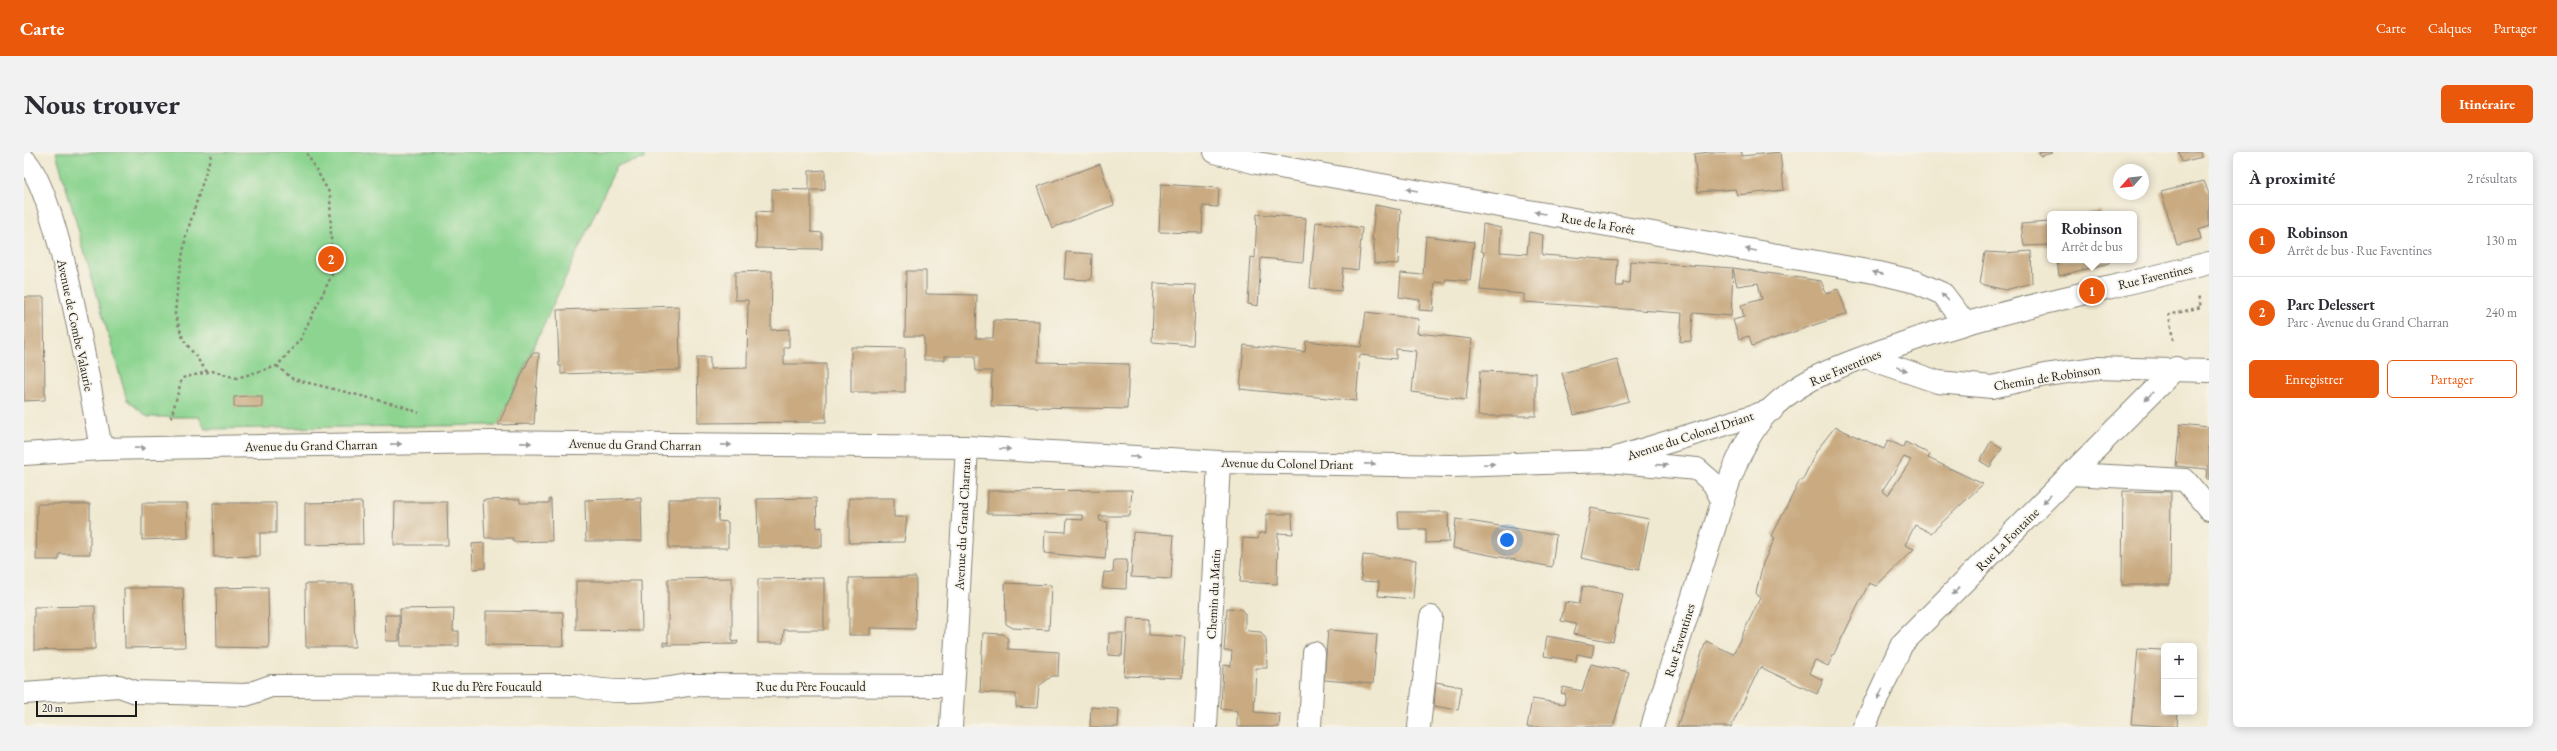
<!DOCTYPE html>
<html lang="fr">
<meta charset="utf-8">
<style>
:root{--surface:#fff;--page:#f2f2f3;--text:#2b2b33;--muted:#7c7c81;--line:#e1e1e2;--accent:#ea580c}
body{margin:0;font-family:"EB Garamond",serif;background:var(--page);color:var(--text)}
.controls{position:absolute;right:12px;bottom:12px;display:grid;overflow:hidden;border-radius:6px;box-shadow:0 2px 10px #0003}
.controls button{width:36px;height:36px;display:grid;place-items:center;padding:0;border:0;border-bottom:1px solid var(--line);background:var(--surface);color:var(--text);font:20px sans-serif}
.compass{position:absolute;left:2089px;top:12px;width:36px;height:36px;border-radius:50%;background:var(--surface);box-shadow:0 2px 10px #0003;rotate:243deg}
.scale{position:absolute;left:12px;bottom:10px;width:101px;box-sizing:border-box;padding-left:4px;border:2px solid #1c1c1c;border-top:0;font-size:11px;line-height:14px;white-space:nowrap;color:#1c1c1c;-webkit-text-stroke:3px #f7f3e8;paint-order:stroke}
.you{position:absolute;left:1483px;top:388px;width:14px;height:14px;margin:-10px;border:3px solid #fff;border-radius:50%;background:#1a73e8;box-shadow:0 0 0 6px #1a73e833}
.badge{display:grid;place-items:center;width:26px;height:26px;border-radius:50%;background:var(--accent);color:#fff;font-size:13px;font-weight:700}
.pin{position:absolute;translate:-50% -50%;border:2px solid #fff;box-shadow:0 1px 4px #0006}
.popup{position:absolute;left:2023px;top:59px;width:90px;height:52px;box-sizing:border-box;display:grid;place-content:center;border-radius:6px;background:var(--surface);filter:drop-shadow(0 1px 3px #0005);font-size:13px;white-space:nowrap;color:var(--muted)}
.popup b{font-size:15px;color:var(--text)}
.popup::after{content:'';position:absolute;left:50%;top:100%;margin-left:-8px;border:8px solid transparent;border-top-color:var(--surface)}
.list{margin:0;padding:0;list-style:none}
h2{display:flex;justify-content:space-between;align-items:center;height:52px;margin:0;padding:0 16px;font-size:17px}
h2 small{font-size:13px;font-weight:400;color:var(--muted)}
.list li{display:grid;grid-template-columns:26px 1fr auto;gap:12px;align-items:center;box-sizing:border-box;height:72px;padding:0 16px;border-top:1px solid var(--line)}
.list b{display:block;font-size:15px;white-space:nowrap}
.list p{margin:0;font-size:13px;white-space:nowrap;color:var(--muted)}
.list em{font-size:13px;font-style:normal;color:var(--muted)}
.actions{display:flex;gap:8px;padding:12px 16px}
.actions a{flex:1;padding:9px 0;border:1px solid var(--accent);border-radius:6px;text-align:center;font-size:14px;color:var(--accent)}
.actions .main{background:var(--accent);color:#fff}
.map{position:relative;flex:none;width:2185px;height:575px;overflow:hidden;border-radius:6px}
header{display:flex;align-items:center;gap:24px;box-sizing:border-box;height:56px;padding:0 20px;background:var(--accent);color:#fff}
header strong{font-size:19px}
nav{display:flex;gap:22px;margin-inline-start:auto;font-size:14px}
.intro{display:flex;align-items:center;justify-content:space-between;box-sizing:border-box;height:96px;padding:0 24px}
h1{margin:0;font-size:28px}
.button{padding:10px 18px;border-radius:6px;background:var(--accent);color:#fff;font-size:14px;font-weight:700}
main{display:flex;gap:24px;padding:0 24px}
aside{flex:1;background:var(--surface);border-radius:6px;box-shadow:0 2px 10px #0003}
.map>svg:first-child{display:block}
.green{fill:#8cd490;stroke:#547856}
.building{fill:#c9aa81;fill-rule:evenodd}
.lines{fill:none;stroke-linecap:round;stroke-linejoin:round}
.minor-casing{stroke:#868276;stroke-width:24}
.major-casing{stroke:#868276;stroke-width:24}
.path{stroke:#868276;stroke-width:2.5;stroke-dasharray:3 3;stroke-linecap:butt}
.minor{stroke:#fff;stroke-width:22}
.major{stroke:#fff;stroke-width:22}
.oneway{fill:#999}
.labels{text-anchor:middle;stroke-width:3.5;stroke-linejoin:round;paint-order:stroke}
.street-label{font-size:13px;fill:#1c1c1c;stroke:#f7f3e8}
</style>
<header>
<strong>Carte</strong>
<nav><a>Carte</a><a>Calques</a><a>Partager</a></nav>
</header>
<div class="intro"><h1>Nous trouver</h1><a class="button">Itinéraire</a></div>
<main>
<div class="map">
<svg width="2185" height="575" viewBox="0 0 2185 575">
<rect width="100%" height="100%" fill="#f7f3e8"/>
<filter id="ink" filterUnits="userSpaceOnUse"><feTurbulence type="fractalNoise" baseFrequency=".025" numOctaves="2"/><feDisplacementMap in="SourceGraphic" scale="8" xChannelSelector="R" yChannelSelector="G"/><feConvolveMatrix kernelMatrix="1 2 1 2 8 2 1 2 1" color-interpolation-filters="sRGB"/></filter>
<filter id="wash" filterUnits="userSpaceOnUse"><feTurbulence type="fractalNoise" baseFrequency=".012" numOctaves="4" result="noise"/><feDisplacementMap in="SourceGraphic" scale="16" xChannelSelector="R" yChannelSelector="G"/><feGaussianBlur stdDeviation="0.9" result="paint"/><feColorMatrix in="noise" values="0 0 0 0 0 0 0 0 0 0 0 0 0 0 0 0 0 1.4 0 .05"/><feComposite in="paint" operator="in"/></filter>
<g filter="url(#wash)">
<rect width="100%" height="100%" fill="#f0e9d1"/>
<path class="green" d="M32,0h587l1,7 -27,6 -119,260 -293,4 -6,-12h-51l-21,-17z"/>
<g id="blocks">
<path class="building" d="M1685,0h33v4l38,-4 4,38 -47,5 -2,-6 -37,3 -4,-38z
M2015,0h13l1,1 -13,3z
M2155,0h22l1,5 -20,5z
M1076,12l14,41 -62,23 -15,-41z
M801,18v20h-14v42l11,1v16l-66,-1 1,-37 15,1v-23l37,1v-19z
M2180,29l5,13v32l-10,4 2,9 -24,6 -16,-53z
M1137,32l58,4 -1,19 -15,-1 -1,27 -43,-1z
M1351,53l26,5 -3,54 -24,-1v-23h-2z
M2077,59v3h-15v-1z
M1233,62l49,4 -3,44 -42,-4 -3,48 -10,-2 3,-47 4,1z
M1292,70l46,6 -4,42 -15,-2 -2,23 -31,-3z
M2026,70v23l-26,1 -3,-22z
M1459,72l18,4 -1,24 27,2 2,-22 14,3 -1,20 76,5 -2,26h7v-4l6,1 1,-22 103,7 88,13 5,12 12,-4 9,25 -95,32 -3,-10 -10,3 -6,-19 11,-3 -3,-12 21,-6 -4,-16 -21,3 -4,-17 -2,47 -38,-3 -2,28 -11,1 2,-29 -158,-11v-8l-44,-4 4,-38 -3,-1z
M1402,84l48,6 -4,39 -24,-2 -1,4 -10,-1 -2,29 -14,-1 1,-10 -21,-3 2,-24 22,2z
M2007,99l1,32 -27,7 -25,-6 5,-32 19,1z
M1042,100l26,2 -1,26 -27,-1z
M2033,108h52v3l-50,13z
M748,119l-1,59 18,-1v18h-5v17h42v58l-128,1 -1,-66h13v12l37,-1 1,-68h-13v-28z
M882,119h20v23l51,1 -1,43h17l1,-18 45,1 -1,41 91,2 -2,45 -136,-3 1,-35h-16l-1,-15h-30v4h-21v-24h-19z
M1130,131l42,2 -3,60 -41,-3z
M0,145h20l1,103 -21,1z
M655,154l1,64 -119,4v-8h-2l-2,-56z
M1342,160l53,7 -2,14 55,6 -6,61 -54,-8 4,-41 -20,-2v10l-36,-4 -4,46 -116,-12 4,-44 61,7 1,-11 55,6z
M827,195l54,1v44h-54z
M508,201h7l-5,71 -36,1z
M1593,207l12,42 -55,14 -12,-42z
M1456,219l56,2v43h-58z
M222,244h16v11h-28v-10z
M2156,272l29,3v52h-3l1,-10 -31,-3z
M1811,275l49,22 4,-9 15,7 2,-5 25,12 -2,4 55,26 -52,49 -16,-8 -10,20 9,4 -38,37 -7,-3 -41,83 -13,-6 -6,13 14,7 -6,14 -57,-27 -29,60h-54l29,-86 27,13 27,-56 -4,-5 7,-30 12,-25 -3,-2 28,-56 2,1 15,-31zM1880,305l7,3 -23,35 -6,-4z
M1967,289l11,7 -12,19 -10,-6z
M1108,338l-2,26h-31l1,5 8,1 -3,37 -61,-6 1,-22 21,1 1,-13 16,1 -1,-5 -95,-1 1,-23z
M2099,339l48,1 -1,93h-48z
M617,346l1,43h-56l-1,-41z
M792,346l1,30 5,-1v20h-64l-1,-48z
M825,346h45v19h13l-3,25 -55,1z
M496,347v4h29v-4h2l1,42 -39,1v-4h-28l-2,-38z
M644,347h51l-1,22 10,1v26h-59z
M338,350l1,42 -58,1v-42z
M371,350h52l1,43h-54z
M118,351h45l1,35 -46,2z
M189,351h63v30h-16v23l-46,1z
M13,352h53v50h-31v6h-23z
M1567,356l58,11 -10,51 -58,-12z
M1374,360h50l1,30 -23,1v-14h-27z
M1242,362h26l1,20 -15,-1 -1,51 -37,-2 3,-44 15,1 1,-6h7z
M1432,367l100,16 -4,32 -99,-19z
M1109,380l41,3 -3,44 -40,-2z
M461,391v25l-12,1 -1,-25z
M1339,403l53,5 -3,39 -35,-3 1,-14 -18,-1z
M1090,408h13l-1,29 -24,-1 2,-16 9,1z
M892,425l-1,52 -45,-1v7h-21v-57z
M708,426v64l6,-1 -1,3 -74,1v-3l5,1v-64z
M800,426v52h-40l-1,13h-25v-64z
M552,429h65l1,50 -66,-1z
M981,431l46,2 -2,45 -36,-2 -7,-4z
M281,432h48l2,63h-49z
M1559,434l40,8 -10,48 -40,-8 3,-10 -15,-3 4,-19 14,2z
M244,435l1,61 -52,-1 -1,-59z
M100,436h59l2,59 -60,1z
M71,454v43l-61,1v-43z
M430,456l-1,23h6v15h-58l-1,-37z
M1203,456l14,1 4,5v14l3,3 13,1 5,7 1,29h-11l-2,44 26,2 -1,13h-42v-16l-16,-2 2,-44 8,1 1,-15h-8z
M462,459l77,1 1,34 -78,-1z
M361,463h14v26h-13z
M1104,466l21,1v16l36,2 -3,41 -58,-2z
M1304,478l49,4 -4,50 -49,-4z
M959,481l20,1 5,5v10l51,3 -1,24h-6l-13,10 -2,22 -21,-1v-13l-36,-2z
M1085,481h14l-1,23 -14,-1z
M1523,484l47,9 -2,12 -15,-3 -1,7 -32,-5z
M2114,497l26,1v62h14l-1,15 -46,-3z
M1567,512l38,8 -16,55h-86l5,-28 32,5 2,-10 -5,-1 2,-6 19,4z
M1412,530l26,5 -4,23 -24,-4z
M1067,555l28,2 -1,18h-28z"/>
</g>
</g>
<g filter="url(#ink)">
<use href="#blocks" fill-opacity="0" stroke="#868276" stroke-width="1"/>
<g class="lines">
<defs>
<path id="minor" d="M1191,0l42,11 622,110 37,9 27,12 22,29
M0,8c33,25 68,239 77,289
M1841,205l73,25 54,5 53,-12 51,-7 113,3
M0,302l77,-5 389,-7 477,5 252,15 232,4 158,-5 88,8 16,14 10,19
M1595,305l153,-47
M2047,322l114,6 24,29
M0,541l95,-7 17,6 110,3 25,-9 304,-1c35,9 77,7 113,0l265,1
M927,575l16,-280
M1182,575l13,-265
M1286,575l4,-74
M1395,575l12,-110
M1840,575l38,-83 274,-276"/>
<path id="major" d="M1628,575c19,-61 38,-121 57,-182 12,-38 23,-83 46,-117 31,-46 87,-63 137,-81 103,-37 211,-56 317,-84"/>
</defs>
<use href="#minor" class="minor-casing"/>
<use href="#major" class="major-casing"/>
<path class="path" d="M2149,188l-4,-25 32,-8 -3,-12
M253,214l16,13 109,27 17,7
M183,220l-24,-33 -8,-25 3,-34 8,-44 26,-84
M147,266l11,-40 30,-7 25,7 40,-12 23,-26 32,-65 -2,-81 -24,-42"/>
<use href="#minor" class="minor"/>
<use href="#major" class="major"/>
</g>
<defs><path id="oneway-solid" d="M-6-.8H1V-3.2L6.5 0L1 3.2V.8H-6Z"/></defs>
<g class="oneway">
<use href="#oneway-solid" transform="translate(1388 38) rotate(-170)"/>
<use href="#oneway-solid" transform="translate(1516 61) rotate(-170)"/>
<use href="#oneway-solid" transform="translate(1727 98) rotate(-170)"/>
<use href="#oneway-solid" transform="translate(1854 121) rotate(-168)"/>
<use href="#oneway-solid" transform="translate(1921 145) rotate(-134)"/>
<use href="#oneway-solid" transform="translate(1878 217) rotate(19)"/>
<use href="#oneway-solid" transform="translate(2125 244) rotate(135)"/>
<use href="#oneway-solid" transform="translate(502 291) rotate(1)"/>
<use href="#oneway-solid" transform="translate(372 292) rotate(-1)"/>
<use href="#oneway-solid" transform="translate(702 293) rotate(1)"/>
<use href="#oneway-solid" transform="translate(116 296) rotate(-1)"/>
<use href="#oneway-solid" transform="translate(981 297) rotate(3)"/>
<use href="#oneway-solid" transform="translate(1111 305) rotate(3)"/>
<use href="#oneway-solid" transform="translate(1346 312) rotate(1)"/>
<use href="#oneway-solid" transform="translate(1465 312) rotate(-2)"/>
<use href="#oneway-solid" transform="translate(1638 313) rotate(4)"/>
<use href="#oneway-solid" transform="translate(2023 347) rotate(135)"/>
<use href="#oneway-solid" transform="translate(1932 439) rotate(135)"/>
<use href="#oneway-solid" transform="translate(1856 542) rotate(115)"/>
</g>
</g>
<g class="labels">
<g class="street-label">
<text transform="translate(1574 71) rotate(10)" y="5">Rue de la Forêt</text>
<text transform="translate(2131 124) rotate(-13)" y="5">Rue Faventines</text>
<text transform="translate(52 173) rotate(78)" y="5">Avenue de Combe Valaurie</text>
<text transform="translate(1821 215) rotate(-23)" y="5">Rue Faventines</text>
<text transform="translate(2023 225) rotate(-9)" y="5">Chemin de Robinson</text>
<text transform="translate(1666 283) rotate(-18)" y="5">Avenue du Colonel Driant</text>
<text transform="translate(611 292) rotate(1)" y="5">Avenue du Grand Charran</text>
<text transform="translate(287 293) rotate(-1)" y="5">Avenue du Grand Charran</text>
<text transform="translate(1263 311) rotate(1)" y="5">Avenue du Colonel Driant</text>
<text transform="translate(938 372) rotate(-87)" y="5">Avenue du Grand Charran</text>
<text transform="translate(1983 387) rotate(-45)" y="5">Rue La Fontaine</text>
<text transform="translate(1189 442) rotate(-87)" y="5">Chemin du Matin</text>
<text transform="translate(1655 488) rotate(-73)" y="5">Rue Faventines</text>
<text x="463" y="539">Rue du Père Foucauld</text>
<text x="787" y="539">Rue du Père Foucauld</text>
</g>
</g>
</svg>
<div class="controls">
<button>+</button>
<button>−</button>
</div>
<svg class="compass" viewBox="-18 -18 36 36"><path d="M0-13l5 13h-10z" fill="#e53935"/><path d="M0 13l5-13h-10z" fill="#7c7c81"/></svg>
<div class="scale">20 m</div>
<div class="you"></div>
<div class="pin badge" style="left:2068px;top:139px">1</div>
<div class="popup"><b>Robinson</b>Arrêt de bus</div>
<div class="pin badge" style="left:307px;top:107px">2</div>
</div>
<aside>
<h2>À proximité<small>2 résultats</small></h2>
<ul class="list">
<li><span class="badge">1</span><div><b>Robinson</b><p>Arrêt de bus · Rue Faventines</p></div><em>130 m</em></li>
<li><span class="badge">2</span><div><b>Parc Delessert</b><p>Parc · Avenue du Grand Charran</p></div><em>240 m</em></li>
</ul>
<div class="actions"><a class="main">Enregistrer</a><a>Partager</a></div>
</aside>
</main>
